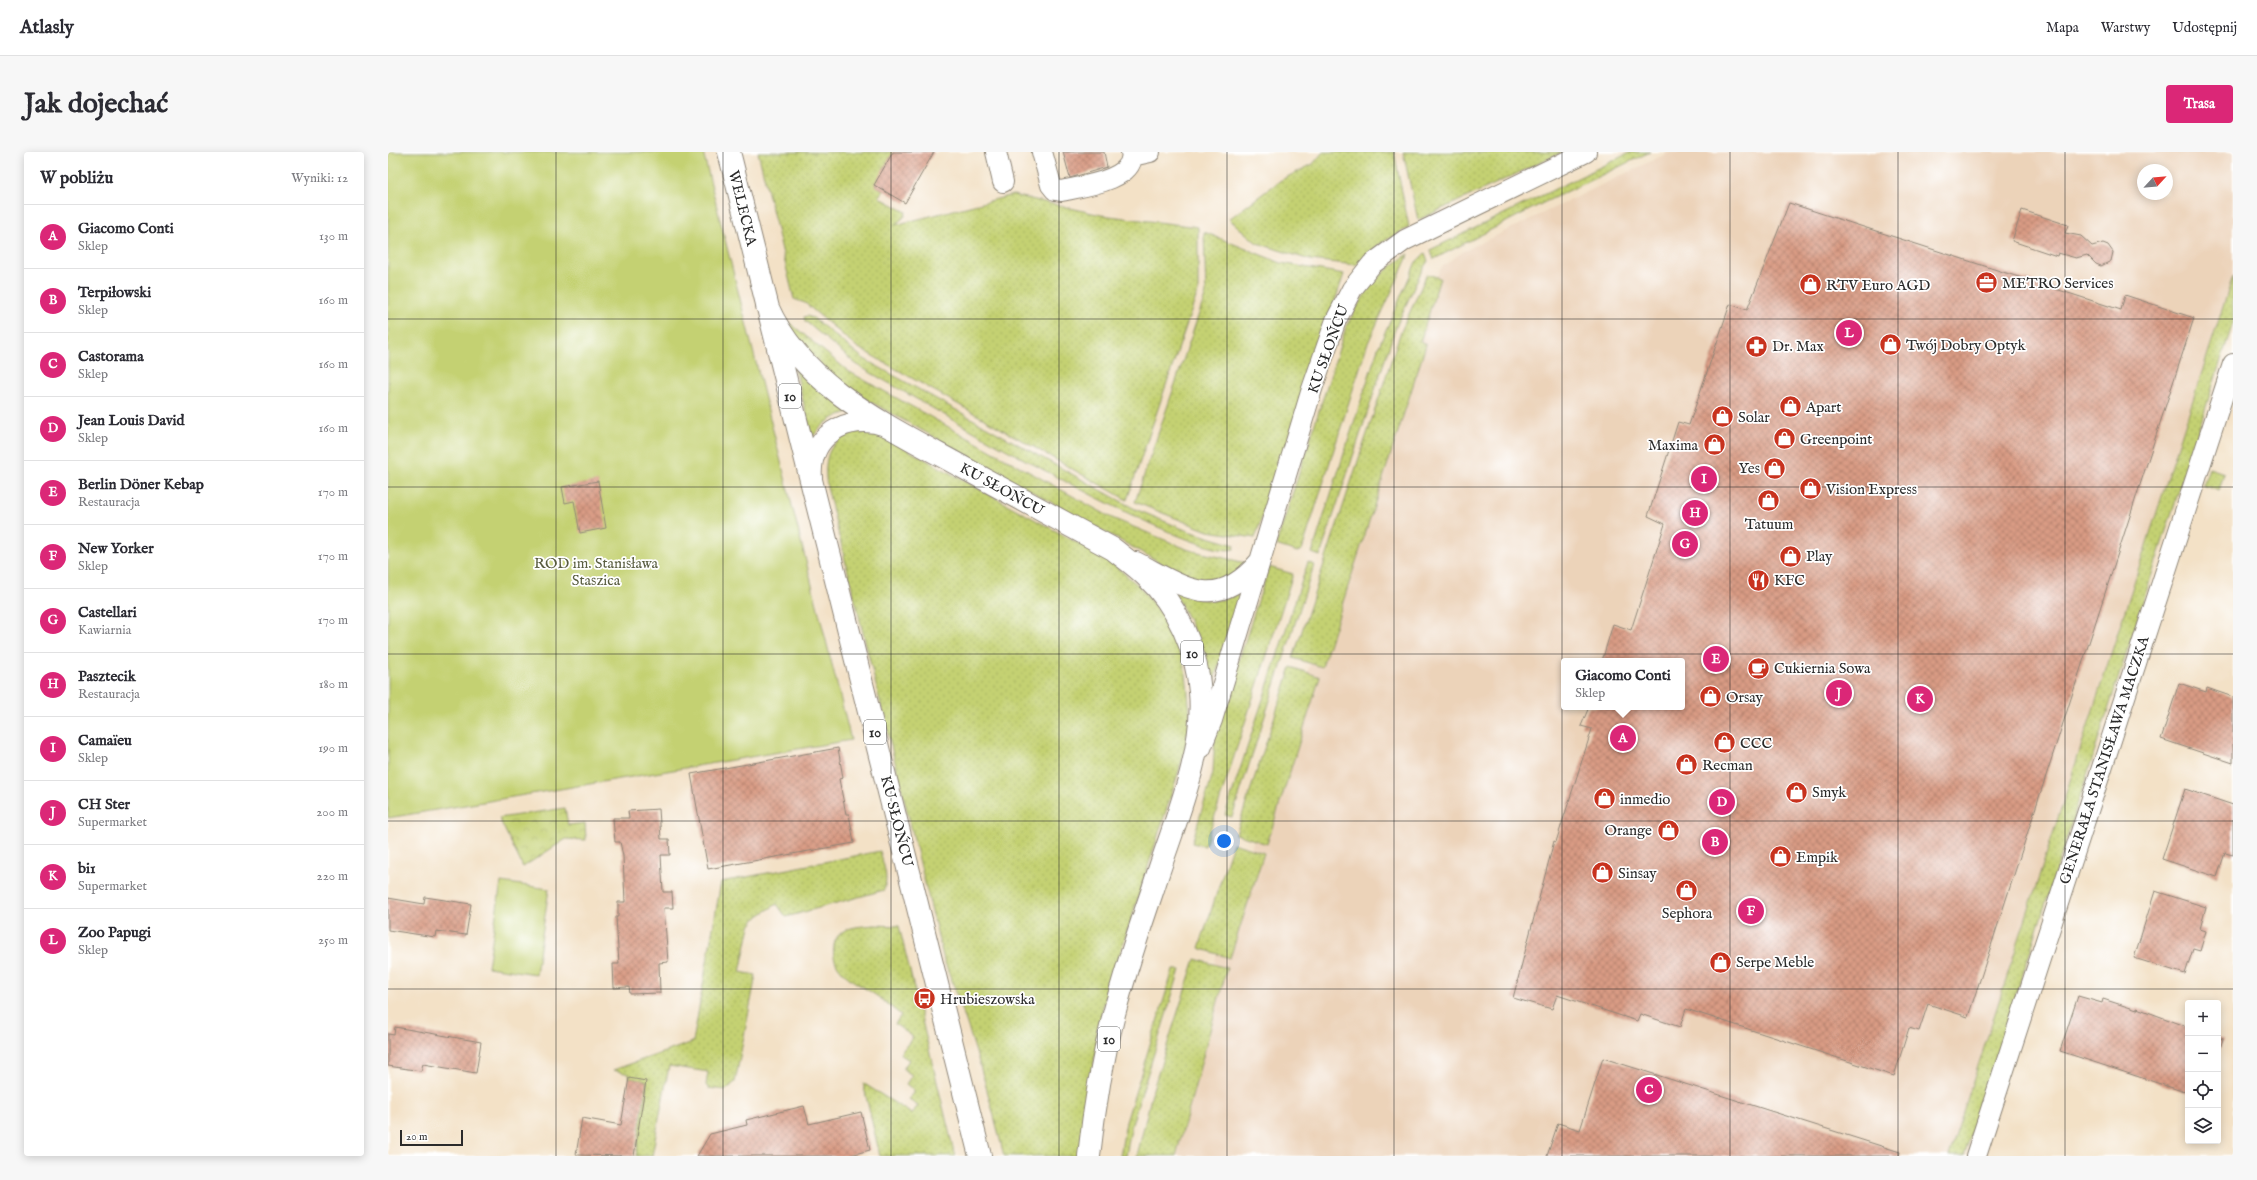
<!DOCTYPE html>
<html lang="pl">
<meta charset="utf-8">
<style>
:root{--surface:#fff;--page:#f7f7f7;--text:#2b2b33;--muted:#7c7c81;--line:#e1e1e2;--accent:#db2777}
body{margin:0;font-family:"IM FELL English",serif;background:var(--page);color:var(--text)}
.controls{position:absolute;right:12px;bottom:12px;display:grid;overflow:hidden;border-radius:4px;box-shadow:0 2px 10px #0003}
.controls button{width:36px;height:36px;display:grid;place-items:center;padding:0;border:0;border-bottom:1px solid var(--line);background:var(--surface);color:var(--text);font:20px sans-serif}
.compass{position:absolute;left:1749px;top:12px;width:36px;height:36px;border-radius:50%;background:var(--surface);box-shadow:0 2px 10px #0003;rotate:64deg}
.scale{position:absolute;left:12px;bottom:10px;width:63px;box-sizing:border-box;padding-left:4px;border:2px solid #2b2b2b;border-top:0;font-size:11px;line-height:14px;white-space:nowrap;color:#2b2b2b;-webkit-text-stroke:3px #fff;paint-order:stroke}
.you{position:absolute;left:836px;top:689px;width:14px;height:14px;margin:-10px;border:3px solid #fff;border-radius:50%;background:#1a73e8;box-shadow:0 0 0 6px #1a73e833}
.badge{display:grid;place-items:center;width:26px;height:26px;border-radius:50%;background:var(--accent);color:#fff;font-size:13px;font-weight:700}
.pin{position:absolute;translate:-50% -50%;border:2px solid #fff;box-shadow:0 1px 4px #0006}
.popup{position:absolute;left:1173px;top:506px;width:124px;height:52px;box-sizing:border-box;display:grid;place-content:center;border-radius:4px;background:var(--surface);filter:drop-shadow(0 1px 3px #0005);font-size:13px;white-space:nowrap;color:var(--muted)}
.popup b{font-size:15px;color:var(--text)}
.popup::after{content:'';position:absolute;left:50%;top:100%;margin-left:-8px;border:8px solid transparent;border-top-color:var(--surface)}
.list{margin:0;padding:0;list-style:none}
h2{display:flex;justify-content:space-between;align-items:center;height:52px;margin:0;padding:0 16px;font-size:17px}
h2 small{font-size:13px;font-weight:400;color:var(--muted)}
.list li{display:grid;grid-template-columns:26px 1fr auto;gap:12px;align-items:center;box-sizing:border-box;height:64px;padding:0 16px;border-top:1px solid var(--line)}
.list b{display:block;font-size:15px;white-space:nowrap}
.list p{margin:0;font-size:13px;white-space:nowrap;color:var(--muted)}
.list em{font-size:13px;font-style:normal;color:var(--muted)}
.icon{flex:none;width:22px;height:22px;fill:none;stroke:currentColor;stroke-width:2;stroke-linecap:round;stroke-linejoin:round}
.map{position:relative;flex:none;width:1845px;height:1004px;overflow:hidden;border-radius:4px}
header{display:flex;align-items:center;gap:24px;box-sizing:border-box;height:56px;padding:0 20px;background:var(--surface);border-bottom:1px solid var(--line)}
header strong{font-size:19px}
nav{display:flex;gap:22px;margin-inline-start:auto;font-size:14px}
.intro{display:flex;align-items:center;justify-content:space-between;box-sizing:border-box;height:96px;padding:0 24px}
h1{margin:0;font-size:28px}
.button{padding:10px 18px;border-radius:4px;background:var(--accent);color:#fff;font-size:14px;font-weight:700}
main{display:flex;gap:24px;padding:0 24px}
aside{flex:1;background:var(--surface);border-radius:4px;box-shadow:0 2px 10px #0003}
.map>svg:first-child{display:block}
.built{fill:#ecd3b9;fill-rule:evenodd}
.grass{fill:url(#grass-dots);stroke:#787e4e}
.park{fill:url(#park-crowns);stroke:#787e4e}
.garden{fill:#c4d172;stroke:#787e4e}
.building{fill:url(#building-cross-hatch)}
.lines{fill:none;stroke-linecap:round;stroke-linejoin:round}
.minor-casing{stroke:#8f8678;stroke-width:22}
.primary-casing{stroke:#8f8678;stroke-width:24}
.minor{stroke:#fff;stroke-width:20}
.primary{stroke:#fff;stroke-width:22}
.grid{fill:none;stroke:#2b2b2b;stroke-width:1;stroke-opacity:0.55}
.labels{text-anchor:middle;stroke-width:3.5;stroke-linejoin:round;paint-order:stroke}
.shield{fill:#fff;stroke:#6b6b6b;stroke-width:1}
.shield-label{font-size:14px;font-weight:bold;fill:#2b2b2b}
.street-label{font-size:15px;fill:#2b2b2b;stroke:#fff}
.poi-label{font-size:15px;fill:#2b2b2b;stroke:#fff;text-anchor:start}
.park-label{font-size:15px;fill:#595d40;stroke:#fff}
</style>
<header>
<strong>Atlasly</strong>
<nav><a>Mapa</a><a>Warstwy</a><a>Udostępnij</a></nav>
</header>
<div class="intro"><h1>Jak dojechać</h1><a class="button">Trasa</a></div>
<main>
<aside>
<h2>W pobliżu<small>Wyniki: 12</small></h2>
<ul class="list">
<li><span class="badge">A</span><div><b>Giacomo Conti</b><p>Sklep</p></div><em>130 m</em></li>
<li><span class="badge">B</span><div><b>Terpiłowski</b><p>Sklep</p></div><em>160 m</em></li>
<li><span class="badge">C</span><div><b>Castorama</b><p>Sklep</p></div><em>160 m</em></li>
<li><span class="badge">D</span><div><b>Jean Louis David</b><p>Sklep</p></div><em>160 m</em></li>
<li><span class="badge">E</span><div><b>Berlin Döner Kebap</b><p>Restauracja</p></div><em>170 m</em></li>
<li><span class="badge">F</span><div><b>New Yorker</b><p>Sklep</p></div><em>170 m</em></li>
<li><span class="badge">G</span><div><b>Castellari</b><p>Kawiarnia</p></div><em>170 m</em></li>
<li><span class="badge">H</span><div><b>Pasztecik</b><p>Restauracja</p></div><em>180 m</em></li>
<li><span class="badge">I</span><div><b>Camaïeu</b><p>Sklep</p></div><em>190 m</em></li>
<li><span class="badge">J</span><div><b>CH Ster</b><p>Supermarket</p></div><em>200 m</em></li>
<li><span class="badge">K</span><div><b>bi1</b><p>Supermarket</p></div><em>220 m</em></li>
<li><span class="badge">L</span><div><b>Zoo Papugi</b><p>Sklep</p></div><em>250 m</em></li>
</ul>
</aside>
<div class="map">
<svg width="1845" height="1004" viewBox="0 0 1845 1004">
<defs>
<pattern id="grass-dots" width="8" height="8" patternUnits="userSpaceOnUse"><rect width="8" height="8" fill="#c4d172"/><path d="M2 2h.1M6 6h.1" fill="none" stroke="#a9b463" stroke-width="1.8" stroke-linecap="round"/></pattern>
<pattern id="park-crowns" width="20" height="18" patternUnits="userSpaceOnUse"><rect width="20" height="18" fill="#c4d172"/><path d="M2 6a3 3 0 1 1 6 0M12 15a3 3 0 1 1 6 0" fill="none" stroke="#a9b463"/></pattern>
<pattern id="building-cross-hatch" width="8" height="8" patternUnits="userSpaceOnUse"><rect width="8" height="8" fill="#d99b84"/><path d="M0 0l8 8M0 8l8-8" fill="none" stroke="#b07f6c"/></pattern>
</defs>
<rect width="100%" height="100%" fill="#fff"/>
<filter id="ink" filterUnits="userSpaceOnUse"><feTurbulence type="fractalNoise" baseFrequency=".025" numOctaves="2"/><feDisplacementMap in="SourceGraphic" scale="8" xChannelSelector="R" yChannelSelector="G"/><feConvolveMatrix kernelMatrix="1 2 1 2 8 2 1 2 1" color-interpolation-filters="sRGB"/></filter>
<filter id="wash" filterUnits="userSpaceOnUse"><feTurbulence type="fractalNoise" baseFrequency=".012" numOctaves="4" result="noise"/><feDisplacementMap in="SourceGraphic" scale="16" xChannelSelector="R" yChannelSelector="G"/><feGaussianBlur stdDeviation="0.9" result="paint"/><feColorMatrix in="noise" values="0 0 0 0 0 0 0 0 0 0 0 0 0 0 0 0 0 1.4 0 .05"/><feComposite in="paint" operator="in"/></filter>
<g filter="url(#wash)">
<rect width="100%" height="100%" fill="#f3e1c6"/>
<path class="built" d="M1282,0h563v146l-274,858h-797l35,-140 237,-736 8,-13 22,-16zM1755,18h24v24h-24zM1176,509h118v46h-118z"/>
<path class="grass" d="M370,0h135l-18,33 8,5 -4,7 27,15 -1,4 -10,9 118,-30 88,20 97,12v64l-71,209 -270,-153 -52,-44 -11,-4z
M935,0h71l15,75 -31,18 -22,20 -46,-5 -53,-17 -28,-24 52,-39 32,-16z
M1015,0h160l-145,68z
M1243,0h19l-105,50 -111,57 -4,-9z
M816,80l77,31 63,11 -89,264 -47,-7 -73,-29 71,-209z
M1037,101l3,8 -7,11 -26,57 -75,227 -8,-3 66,-205 38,-86z
M1021,102l-42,91 -65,205 -5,2 -21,-7 70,-218c17,-33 31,-54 63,-73z
M1039,122l13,4 -20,64 6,3 -104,322 -29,-9 107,-324z
M1845,124v47l-269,833h-15z
M419,164l6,2 51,41 271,150 53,22 47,14 -1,4c-39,14 -313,-148 -363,-176l-15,-9 -51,-43 -1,-4z
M397,167l63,52 264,147 77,32 57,13c-16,22 -45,20 -67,10l-326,-181c-29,-20 -49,-45 -68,-73z
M406,211l58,48c-17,4 -30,12 -40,27z
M473,279l14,1 232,127 32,27 27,34 15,35 5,19 4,39 -5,38 -9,29 -73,226 -24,150h-75c-16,-67 -35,-132 -60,-196l-117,-473c-4,-31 1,-49 34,-56z
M1821,316l15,5 -5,18 -16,-6z
M920,410l6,3 -82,252 -7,-2z
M881,415l24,7 -88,272 -13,-3 21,-70 2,-39z
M785,438c27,10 43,17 70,1l-32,98c-6,-40 -19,-64 -38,-99z
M903,515l29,10 -53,167 -31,-10z
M845,691l31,10 -34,105 -31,-10z
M492,699c3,13 9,26 4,39l-98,27 -9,-13 -19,12 -8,10 -10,46 16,3 -21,107 -9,8 -18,-2 -2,-3 2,-13 -39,-6 -17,90h-16l11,-75 -18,-3v-4l-16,-4 80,-28 28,-160z
M486,773l25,1 56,230h-75l-17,-73 49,31 6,-9 -9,-6 6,-8 -9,-7 6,-9 -9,-6 6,-9 -9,-6 13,-17 -18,-13 6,-9c-9,-7 -18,-15 -27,-21 -18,-12 -45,-23 -40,-49 4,-19 23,-18 40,-20z
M807,807l32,9 -51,188h-39l16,-67z
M785,818h7l-48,154 -6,32h-6l6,-34z"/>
<path class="park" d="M177,656l3,17 17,-2 1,17 -20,-1 -43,28 -24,-49z"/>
<path class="garden" d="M0,0h315l148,588 -463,78z
M113,730l48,7 -13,85 -48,-7z"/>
<g id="blocks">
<path class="building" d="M505,0h41l-29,51 -31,-18z
M675,0h41l3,15 -37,11z
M1401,51l332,107 4,-15 69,23 -226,699 -40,-13 -9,27 -10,-3 -15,48 -208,-67 -6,18 -40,-13 -3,7 -80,-26 -5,14 -39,-11 41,-157 2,1 36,-113 -11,-3 8,-19h93v-46h-80l11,-37 18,6 34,-106 -17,-8 30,-94 11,3 41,-121 17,6z
M1634,58l46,15 -3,8 16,3 11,10 11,-3 5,2 5,7 -2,9 -10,5 -5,-2 -9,-9 -11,3 -18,-5 -1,3 -45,-15z
M210,329l8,47 -26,5 -6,-32 -9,2 -3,-16z
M1791,531l27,9 1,-4 26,9v66l-72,-24z
M450,596l5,30 -4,1 7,35h3l5,29 -146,26 -17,-95z
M1797,637l48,16v50l-8,-2 -8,24 -55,-18z
M271,657l2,30h8l1,16h-9l2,37h9l1,16h-9l4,54 -9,1 1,30 -30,1 -1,-7 -15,1 -1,-24h6l-3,-47h2v-15h7l-2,-46 -3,-14h-5l-2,-24h16l-1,-7z
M1767,739l51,16 -6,22 6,2 -6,20 -7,-2 -8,25 -51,-16z
M37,745l46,7 -5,31 -30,-4 -1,6 -47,-7v-32l36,6z
M1690,844l24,7 1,-4 34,11v-2l51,19v66l-128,-42z
M7,875l86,15 -5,31 -53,-9 -2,7 -33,-5v-32l6,1z
M1830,885l5,2 -5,16z
M1215,906l297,94 -1,4h-352l11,-33 22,7z
M241,926l17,3 -12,75 -58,-1 6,-37 39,7z
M416,954l5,18 52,-12 9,38 -23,6h-150l13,-22 37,-9 -1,-5z"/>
</g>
</g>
<g filter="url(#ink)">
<use href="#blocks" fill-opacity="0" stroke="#8f8678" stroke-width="1"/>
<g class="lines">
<defs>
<path id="minor" d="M608,0l7,30
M654,0l9,33 4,5 6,1c18,-4 77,-11 70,-39
M744,4l18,-4
M424,327c-4,-43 35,-67 74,-53
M748,410c49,25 79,51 123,0
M813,596l11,-28 100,-331 24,-69 16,-31 20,-25 33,-24 181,-88
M1588,1004l257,-792"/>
<path id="primary" d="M341,0l251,1004
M379,154c36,82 123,121 197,162 50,27 99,54 149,81 11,9 23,17 33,27 31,29 51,74 54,116 6,62 -29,138 -47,197 -14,41 -28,83 -39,125 -12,47 -20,94 -25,142"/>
</defs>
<use href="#minor" class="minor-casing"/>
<use href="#primary" class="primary-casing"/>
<use href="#minor" class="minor"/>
<use href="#primary" class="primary"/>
</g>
</g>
<path class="grid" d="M168,0v1004M335,0v1004M503,0v1004M671,0v1004M839,0v1004M1006,0v1004M1174,0v1004M1342,0v1004M1510,0v1004M1677,0v1004M0,167h1845M0,335h1845M0,502h1845M0,669h1845M0,837h1845"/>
<defs>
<symbol id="office-disc" viewBox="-11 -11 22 22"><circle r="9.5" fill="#c8321e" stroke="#fff"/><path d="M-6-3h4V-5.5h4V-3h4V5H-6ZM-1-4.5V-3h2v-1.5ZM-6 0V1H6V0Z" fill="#fff"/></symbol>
<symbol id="shop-disc" viewBox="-11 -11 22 22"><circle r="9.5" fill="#c8321e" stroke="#fff"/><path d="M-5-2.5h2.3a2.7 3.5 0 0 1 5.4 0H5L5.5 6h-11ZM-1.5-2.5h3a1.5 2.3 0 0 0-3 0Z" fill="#fff"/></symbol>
<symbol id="pharmacy-disc" viewBox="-11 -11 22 22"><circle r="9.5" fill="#c8321e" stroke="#fff"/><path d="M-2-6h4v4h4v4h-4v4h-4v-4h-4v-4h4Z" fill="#fff"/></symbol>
<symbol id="restaurant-disc" viewBox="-11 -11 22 22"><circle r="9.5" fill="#c8321e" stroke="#fff"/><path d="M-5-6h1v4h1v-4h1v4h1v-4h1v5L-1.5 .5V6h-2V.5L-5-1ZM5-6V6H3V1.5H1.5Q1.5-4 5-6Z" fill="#fff"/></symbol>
<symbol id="cafe-disc" viewBox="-11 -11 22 22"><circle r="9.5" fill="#c8321e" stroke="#fff"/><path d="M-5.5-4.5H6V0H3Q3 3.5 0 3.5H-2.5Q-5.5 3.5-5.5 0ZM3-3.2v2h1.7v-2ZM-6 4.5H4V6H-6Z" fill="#fff"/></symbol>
<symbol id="bus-disc" viewBox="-11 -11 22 22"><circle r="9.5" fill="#c8321e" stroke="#fff"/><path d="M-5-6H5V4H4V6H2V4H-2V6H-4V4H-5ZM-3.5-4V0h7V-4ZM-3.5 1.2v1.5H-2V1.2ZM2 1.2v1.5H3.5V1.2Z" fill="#fff"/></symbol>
</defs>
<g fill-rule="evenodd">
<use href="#office-disc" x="1586" y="118" width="25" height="25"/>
<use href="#shop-disc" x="1410" y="120" width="25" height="25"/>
<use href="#shop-disc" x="1490" y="180" width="25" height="25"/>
<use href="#pharmacy-disc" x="1356" y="182" width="25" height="25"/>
<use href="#shop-disc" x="1390" y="242" width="25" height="25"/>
<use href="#shop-disc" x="1322" y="252" width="25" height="25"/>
<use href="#shop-disc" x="1384" y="274" width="25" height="25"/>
<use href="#shop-disc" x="1314" y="280" width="25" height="25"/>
<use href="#shop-disc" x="1374" y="304" width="25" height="25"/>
<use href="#shop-disc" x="1410" y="324" width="25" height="25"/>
<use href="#shop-disc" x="1368" y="336" width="25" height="25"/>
<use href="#shop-disc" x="1390" y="392" width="25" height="25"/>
<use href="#restaurant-disc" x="1358" y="416" width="25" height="25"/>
<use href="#cafe-disc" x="1358" y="504" width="25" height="25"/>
<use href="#shop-disc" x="1310" y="532" width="25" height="25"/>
<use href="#shop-disc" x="1324" y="578" width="25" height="25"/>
<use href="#shop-disc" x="1286" y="600" width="25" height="25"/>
<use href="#shop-disc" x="1396" y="628" width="25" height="25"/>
<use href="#shop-disc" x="1204" y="634" width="25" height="25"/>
<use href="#shop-disc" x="1268" y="666" width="25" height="25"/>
<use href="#shop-disc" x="1380" y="692" width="25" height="25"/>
<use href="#shop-disc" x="1202" y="708" width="25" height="25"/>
<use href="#shop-disc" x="1286" y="726" width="25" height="25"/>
<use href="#shop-disc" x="1320" y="798" width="25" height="25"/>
<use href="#bus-disc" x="524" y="834" width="25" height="25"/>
</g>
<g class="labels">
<g class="shield">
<rect x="391" y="232" width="22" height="24" rx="3"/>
<rect x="793" y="489" width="22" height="24" rx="3"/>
<rect x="476" y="568" width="22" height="24" rx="3"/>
<rect x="710" y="875" width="22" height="24" rx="3"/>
</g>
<g class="shield-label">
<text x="402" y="249">10</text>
<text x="804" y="506">10</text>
<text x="487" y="585">10</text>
<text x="721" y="892">10</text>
</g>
<g class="street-label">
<text transform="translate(355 56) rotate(76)" y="5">WELECKA</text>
<text transform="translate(940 197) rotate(-70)" y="5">KU SŁOŃCU</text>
<text transform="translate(614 337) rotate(29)" y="5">KU SŁOŃCU</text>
<text transform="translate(1716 608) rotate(-72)" y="5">GENERAŁA STANISŁAWA MACZKA</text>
<text transform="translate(509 669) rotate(76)" y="5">KU SŁOŃCU</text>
</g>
<g class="poi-label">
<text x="1614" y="136">METRO Services</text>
<text x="1438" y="138">RTV Euro AGD</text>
<text x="1518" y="198">Twój Dobry Optyk</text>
<text x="1384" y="199">Dr. Max</text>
<text x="1418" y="260">Apart</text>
<text x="1350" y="270">Solar</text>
<text x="1412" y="292">Greenpoint</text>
<text x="1310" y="298" text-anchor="end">Maxima</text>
<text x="1372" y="321" text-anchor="end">Yes</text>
<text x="1438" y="342">Vision Express</text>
<text x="1381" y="377" text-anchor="middle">Tatuum</text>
<text x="1418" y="409">Play</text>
<text x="1386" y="433">KFC</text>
<text x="1386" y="521">Cukiernia Sowa</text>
<text x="1338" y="550">Orsay</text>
<text x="1352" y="596">CCC</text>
<text x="1314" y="618">Recman</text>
<text x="1424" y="645">Smyk</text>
<text x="1232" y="652">inmedio</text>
<text x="1264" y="683" text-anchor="end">Orange</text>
<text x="1408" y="710">Empik</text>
<text x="1230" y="726">Sinsay</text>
<text x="1299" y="766" text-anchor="middle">Sephora</text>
<text x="1348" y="815">Serpe Meble</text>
<text x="552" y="852">Hrubieszowska</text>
</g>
<g class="park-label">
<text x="208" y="416">ROD im. Stanisława<tspan x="208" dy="17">Staszica</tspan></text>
</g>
</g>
</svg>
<div class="controls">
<button>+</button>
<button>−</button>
<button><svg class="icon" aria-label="locate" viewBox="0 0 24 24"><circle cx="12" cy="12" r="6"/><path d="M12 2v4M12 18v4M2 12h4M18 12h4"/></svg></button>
<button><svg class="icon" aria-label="layers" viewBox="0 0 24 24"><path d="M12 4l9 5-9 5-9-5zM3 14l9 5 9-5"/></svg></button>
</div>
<svg class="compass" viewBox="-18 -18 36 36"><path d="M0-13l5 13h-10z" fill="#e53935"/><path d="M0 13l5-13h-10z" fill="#7c7c81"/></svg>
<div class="scale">20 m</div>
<div class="you"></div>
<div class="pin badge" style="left:1235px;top:586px">A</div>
<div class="popup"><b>Giacomo Conti</b>Sklep</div>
<div class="pin badge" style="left:1327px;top:690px">B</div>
<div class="pin badge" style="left:1261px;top:938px">C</div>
<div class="pin badge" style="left:1334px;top:650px">D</div>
<div class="pin badge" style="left:1328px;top:507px">E</div>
<div class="pin badge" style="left:1363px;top:759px">F</div>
<div class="pin badge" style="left:1297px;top:392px">G</div>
<div class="pin badge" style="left:1307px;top:361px">H</div>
<div class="pin badge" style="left:1316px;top:327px">I</div>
<div class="pin badge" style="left:1451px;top:541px">J</div>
<div class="pin badge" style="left:1532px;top:547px">K</div>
<div class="pin badge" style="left:1461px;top:181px">L</div>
</div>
</main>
